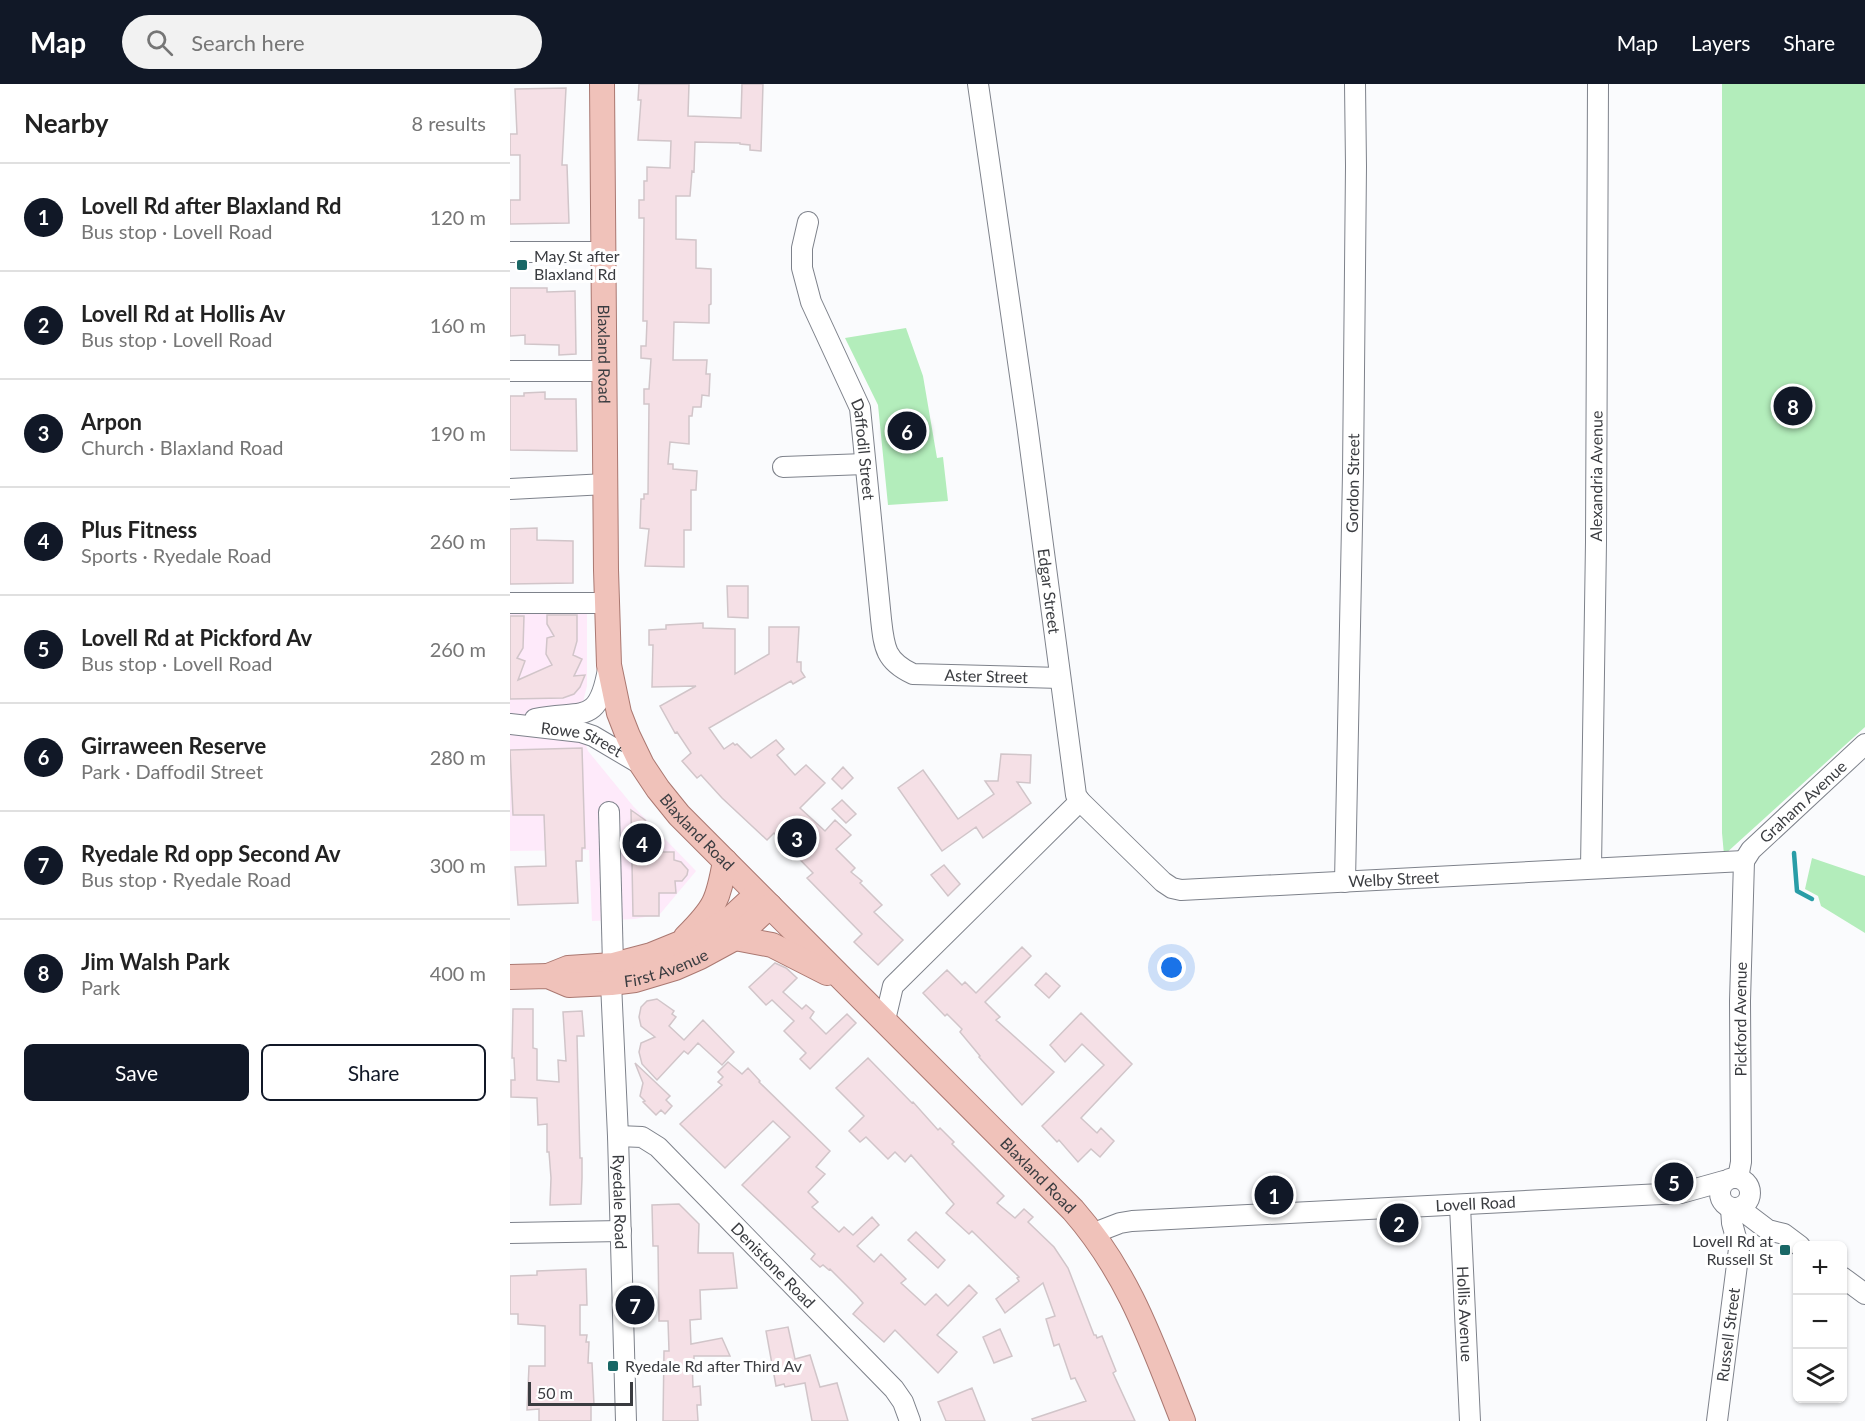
<!DOCTYPE html>
<meta charset="utf-8">
<style>
:root{--surface:#fff;--page:#f2f2f2;--text:#222;--muted:#767676;--line:#e0e0e0;--accent:#111827}
body{margin:0;font-family:Lato,sans-serif;background:var(--page);color:var(--text)}
.controls{position:absolute;right:18px;bottom:18px;display:grid;overflow:hidden;border-radius:9px;box-shadow:0 2px 4px #0004}
.controls button{width:54px;height:54px;display:grid;place-items:center;padding:0;border:0;border-bottom:2px solid var(--line);background:var(--surface);color:var(--text);font:30px sans-serif}
.scale{position:absolute;left:18px;bottom:15px;width:105px;box-sizing:border-box;padding-left:6px;border:3px solid #3a3c40;border-top:0;font-size:16px;line-height:21px;white-space:nowrap;color:#3a3c40;-webkit-text-stroke:4px #fff;paint-order:stroke}
.you{position:absolute;left:662px;top:884px;width:21px;height:21px;margin:-15px;border:4px solid #fff;border-radius:50%;background:#1a73e8;box-shadow:0 0 0 9px #1a73e833}
.badge{display:grid;place-items:center;width:39px;height:39px;border-radius:50%;background:var(--accent);color:#fff;font-size:20px;font-weight:700}
.pin{position:absolute;translate:-50% -50%;border:3px solid #fff;box-shadow:0 2px 6px #0006}
.list{margin:0;padding:0;list-style:none}
h2{display:flex;justify-content:space-between;align-items:center;height:78px;margin:0;padding:0 24px;font-size:26px}
h2 small{font-size:20px;font-weight:400;color:var(--muted)}
.list li{display:grid;grid-template-columns:39px 1fr auto;gap:18px;align-items:center;box-sizing:border-box;height:108px;padding:0 24px;border-top:2px solid var(--line)}
.list b{display:block;font-size:22px;white-space:nowrap}
.list p{margin:0;font-size:20px;white-space:nowrap;color:var(--muted)}
.list em{font-size:20px;font-style:normal;color:var(--muted)}
.actions{display:flex;gap:12px;padding:18px 24px}
.actions a{flex:1;padding:14px 0;border:2px solid var(--accent);border-radius:9px;text-align:center;font-size:21px;color:var(--accent)}
.actions .main{background:var(--accent);color:#fff}
.icon{flex:none;width:33px;height:33px;fill:none;stroke:currentColor;stroke-width:2;stroke-linecap:round;stroke-linejoin:round}
.map{position:relative;flex:none;width:1355px;height:1337px;overflow:hidden}
header{display:flex;align-items:center;gap:36px;box-sizing:border-box;height:84px;padding:0 30px;background:var(--accent);color:#fff}
header strong{font-size:28px}
nav{display:flex;gap:33px;margin-inline-start:auto;font-size:21px}
.search{width:420px;height:54px;background:var(--page);display:flex;align-items:center;gap:15px;box-sizing:border-box;padding:0 21px;border-radius:33px;color:var(--muted);font-size:22px}
main{display:flex}
aside{flex:1;background:var(--surface)}
.map>svg:first-child{display:block}
.commercial{fill:#feeafa}
.green{fill:#b3edbb}
.lines{fill:none;stroke-linecap:round;stroke-linejoin:round}
.stream{stroke:#299da7;stroke-width:4.5}
.building{fill:#f5e0e6;stroke:#d1c5c9;stroke-width:1.5}
.minor-casing{stroke:#7e828b;stroke-width:22}
.major-casing{stroke:#aa7871;stroke-width:26}
.minor{stroke:#fff;stroke-width:20}
.major{stroke:#f0c2ba;stroke-width:24}
.poi-dot{fill:#196766;stroke:#fff;stroke-width:2}
.labels{text-anchor:middle;stroke-width:6;stroke-linejoin:round;paint-order:stroke}
.poi-label{font-size:16px;fill:#3a3c40;stroke:#fff;text-anchor:start}
.street-label{font-size:16px;fill:#3a3c40;stroke:#fff}
</style>
<header>
<strong>Map</strong>
<div class="search"><svg class="icon" aria-label="search" viewBox="0 0 24 24"><circle cx="10" cy="10" r="6"/><path d="M15 15l6 6"/></svg>Search here</div>
<nav><a>Map</a><a>Layers</a><a>Share</a></nav>
</header>
<main>
<aside>
<h2>Nearby<small>8 results</small></h2>
<ul class="list">
<li><span class="badge">1</span><div><b>Lovell Rd after Blaxland Rd</b><p>Bus stop · Lovell Road</p></div><em>120 m</em></li>
<li><span class="badge">2</span><div><b>Lovell Rd at Hollis Av</b><p>Bus stop · Lovell Road</p></div><em>160 m</em></li>
<li><span class="badge">3</span><div><b>Arpon</b><p>Church · Blaxland Road</p></div><em>190 m</em></li>
<li><span class="badge">4</span><div><b>Plus Fitness</b><p>Sports · Ryedale Road</p></div><em>260 m</em></li>
<li><span class="badge">5</span><div><b>Lovell Rd at Pickford Av</b><p>Bus stop · Lovell Road</p></div><em>260 m</em></li>
<li><span class="badge">6</span><div><b>Girraween Reserve</b><p>Park · Daffodil Street</p></div><em>280 m</em></li>
<li><span class="badge">7</span><div><b>Ryedale Rd opp Second Av</b><p>Bus stop · Ryedale Road</p></div><em>300 m</em></li>
<li><span class="badge">8</span><div><b>Jim Walsh Park</b><p>Park</p></div><em>400 m</em></li>
</ul>
<div class="actions"><a class="main">Save</a><a>Share</a></div>
</aside>
<div class="map">
<svg width="1355" height="1337" viewBox="0 0 1355 1337">
<rect width="100%" height="100%" fill="#fafbfd"/>
<path class="commercial" d="M77,525v77l-7,28 1,18 7,19 45,55 63,65 -36,43 -25,5 -43,2 -3,-71 -79,1v-241z"/>
<path class="green" d="M1212,0h143v643l-141,128 -2,-22z
M396,244l17,48 14,82 6,-1 5,44 -60,4 -10,-100 -33,-67z
M1302,774l53,18v57l-44,-27 -3,-10 -13,-7z"/>
<g class="lines">
<path class="stream" d="M1284,769l3,38 15,8"/>
</g>
<path class="building" d="M129,0h50l-1,32 53,2 1,-34h21l-2,67 -11,-1v-5l-10,-1v-1l-45,-1 -1,30 -2,-1 -2,25h-14v43l20,1v28l15,1v35l-2,1v18l-35,-1 -1,38h34l-1,14h4l-1,22 -7,-1 -1,12h-8l-1,9h-3v28l-19,-2 -2,22h5v5l24,2 -1,19h-5v40h-7v37l-39,-1 4,-37 -9,-1 1,-29h3v-5h4l1,-90h-5v-15h5l2,-30 -10,-1v-12h5l1,-25h-4l1,-103h-5v-18h5v-19h3v-14l23,1 1,-27 -33,-1 3,-40h-3z
M56,4l-4,77h5l2,58 -59,1v-24h10v-45h-10v-21h7l-2,-45z
M0,204h37v4l28,-1 1,63 -17,1v-10l-34,-1v-9l-15,1z
M35,308v7h31l1,52 -67,-1v-54h14v-3z
M27,444v12l36,1v42l-63,1v-55z
M217,502h21v32l-20,-1z
M37,531h30v26l-4,14 9,4 -8,17 11,-1 -5,12 -6,7 -11,4 -53,1v-83h14l-1,32 -6,10 8,3 -7,19 34,-15 -6,-11 1,-16 7,-2 -7,-12z
M193,539v5l32,1v45l34,-20v-27h30l-2,35h4v9l4,6 -12,7 -2,-3 -82,47 15,21 9,-6 2,2 2,-1 14,14 25,-18 8,9 -7,6 18,20 11,-10 19,18 -25,25 25,23 10,-11 16,15 -15,14 19,19 -4,4 11,9 -2,2 22,22 -8,7 29,28 -25,25 -24,-23 8,-8 -55,-56 6,-5 -39,-40 -7,7 -45,-42 -21,-23 -4,3 -15,-17 9,-8 -14,-21 -2,1 -15,-27 36,-20 -44,1 1,-42h-4v-15l17,-1v-4z
M72,664l3,100h-3v13h-6l2,42 -60,2 -3,-38 31,-1 -2,-51h-31l-3,-65z
M491,670l30,1 -1,28 -13,-1 14,21 -48,35 -7,-11 -34,24 -44,-63 25,-18 35,49 36,-25 -9,-13h13z
M333,683l10,11 -11,11 -10,-10z
M332,716l14,14 -10,9 -14,-14z
M121,726l14,10 8,12h4v20h17v8l7,2 7,8 -1,5 -5,6h-7l1,12h-17v23h-26z
M434,781l16,19 -12,12 -17,-21z
M512,863l9,9 -46,46 15,15 -4,3 58,52 -32,33 -43,-48 1,-1 -20,-24 2,-3 -15,-15 -2,2 -22,-23 24,-23 15,15 3,-3 11,11z
M265,879l11,5 11,10 -14,14 19,17 4,-4 8,7 -4,6 16,16 21,-20 9,9 -46,46 -10,-10 6,-6 -22,-22 10,-10 -22,-21 -6,5 -17,-18z
M536,889l14,13 -11,12 -14,-13z
M147,915l17,12 -2,3 4,3 -7,9 15,14 19,-20 31,32 -12,13 -24,-22 -10,11 -4,-3 -27,29 -15,-16 -3,-12 2,-9 14,-6 -14,-11 -2,-9 2,-10 6,-6z
M3,925h20v39l4,1v31l22,2 -1,-22 8,1 -3,-49 19,-1 2,25h-7l3,122h2v20l-1,26 -31,1 1,-27 -2,-26h-2v-28l-9,1 -1,-27 -26,-1v-17h4l-1,-22h-2z
M571,929l51,51 -51,54 16,15 4,-5 13,13 -14,16 -9,-8 -13,13 -19,-22 -2,2 -15,-16 62,-61 -22,-21 -17,18 -15,-17z
M358,974l44,45 1,-1 25,28 2,-2 14,14 -2,2 52,52 -7,7 18,15 9,-9 9,8 -5,5 26,25 14,21 26,67h2l1,3 5,-2 14,35 -3,2 22,48h-102l-1,-2 54,-18 -11,-23 -4,1 -12,-35 -5,2 -8,-27 9,-3 -12,-33 -38,30 -9,-14 23,-18 -2,-3 2,-1 -47,-46 -3,3 -23,-21 8,-9 -43,-49 -6,7 -10,-10 -7,7 -22,-22 -6,5 -11,-11 15,-15 -28,-28z
M218,978l14,12 6,-6 12,13 -1,1 71,69 -14,16 9,7 -17,18 10,10 -6,5 27,25 5,-5 9,8 19,-18 7,8 -22,21 17,16 7,-8 25,25 -5,4 24,22 11,-11 12,12 21,-21 8,8 -40,42 20,17 -19,21 -43,-43 -11,12 -31,-28 10,-11 -6,-7 -27,-27 -1,1 -6,-5 -3,2 -9,-8 4,-5 -73,-69 48,-48 -17,-16 -48,47 -45,-44 42,-39 -4,-3 5,-5 -5,-5z
M125,979l35,33 -4,4 6,6 -7,8 -4,-4 -5,5 -13,-13 2,-1 -5,-5 3,-13z
M169,1120l20,20 -1,29h35l4,35 -37,2 1,29 -11,1 1,24 31,-6 8,18h-36v3l-2,1 1,27 7,-1 1,19h-4l1,16h-35l1,-70h5l-1,-30h-9l-1,-75h-5l-1,-41z
M406,1148l29,28 -7,8 -30,-28z
M76,1185l1,36h-7v30h7l-1,7h3l-1,21h4l2,42h-3v16h-52v-12l-12,1 2,-44h16v-40l-27,-2v-10h-8v-38l27,-1v-4z
M278,1243l7,32 15,-4 10,32 17,-4 11,38h-36l-7,-38 -20,4 -1,-3 -8,2 -10,-55z
M490,1245l12,27 -18,7 -11,-26z
M462,1304l13,33h-39l-8,-19z"/>
<g class="lines">
<defs>
<g id="minor">
<path id="s1" d="M468,0l49,340 49,371 4,6 83,81 9,6 9,2 563,-29"/>
<path id="s2" d="M298,138l-6,26v20l9,34 49,106 21,211c3,28 4,42 32,55l147,4"/>
<path d="M0,168h93"/>
<path d="M0,287h94"/>
<path d="M273,383l82,-3"/>
<path d="M0,405l96,-5"/>
<path d="M0,519h97"/>
<path d="M25,635c46,-10 63,8 73,-50"/>
<path id="s3" d="M0,640l71,8 12,4 49,29"/>
<path d="M99,728l4,153"/>
<path id="s4" d="M1234,777l7,-11 114,-106"/>
<path id="s5" d="M1081,784l5,-326 2,-458"/>
<path id="s6" d="M835,798l8,-409 3,-307 -1,-82"/>
<path id="s7" d="M101,899l7,153 8,285"/>
<path d="M375,936l8,-34 187,-185"/>
<path id="s8" d="M108,1052l24,1 16,10 236,242 9,13 7,19"/>
<circle cx="1225" cy="1109" r="15"/>
<path id="s9" d="M1228,1094l3,-16 -1,-161 4,-140"/>
<path id="s10" d="M950,1122l10,215"/>
<path d="M1229,1124l29,22 16,4 16,12"/>
<path d="M0,1149l111,-2"/>
<path id="s11" d="M584,1149l26,-10 12,-2 549,-28 43,-12"/>
<path d="M1332,1193l23,17"/>
<path id="s12" d="M1207,1337l22,-172 -7,-26 -1,-15"/>
</g>
<g id="major">
<path id="s13" d="M92,0l4,486 3,95 10,48 9,23 14,29 16,24 21,26 394,395c56,64 79,133 110,211"/>
<path d="M176,853c29,-29 32,-36 39,-76"/>
<path d="M225,854l37,7 55,28"/>
<path d="M38,892l20,-8 45,-3 38,-10 59,-24 21,-13 26,-24"/>
<path id="s14" d="M0,893l38,-1 21,9 42,-2 24,-3 40,-12 25,-11 35,-19 35,-32"/>
</g>
</defs>
<use href="#minor" class="minor-casing"/>
<use href="#major" class="major-casing"/>
<use href="#minor" class="minor"/>
<use href="#major" class="major"/>
</g>
<g class="poi-dot">
<rect x="6" y="175" width="12" height="12" rx="3"/>
<rect x="1269" y="1160" width="12" height="12" rx="3"/>
<rect x="97" y="1276" width="12" height="12" rx="3"/>
</g>
<g class="labels">
<g class="poi-label">
<text x="24" y="178">May St after<tspan x="24" dy="18">Blaxland Rd</tspan></text>
<text x="1263" y="1163" text-anchor="end">Lovell Rd at<tspan x="1263" dy="18">Russell St</tspan></text>
<text x="115" y="1288">Ryedale Rd after Third Av</text>
</g>
<g class="street-label">
<text dy="6" stroke="none"><textPath href="#s13" startOffset="270">Blaxland Road</textPath></text>
<text dy="6" stroke="none"><textPath href="#s2" startOffset="240">Daffodil Street</textPath></text>
<text dy="6" stroke="none"><textPath href="#s5" startOffset="392">Alexandria Avenue</textPath></text>
<text dy="6" stroke="none"><textPath href="#s6" startOffset="399">Gordon Street</textPath></text>
<text dy="6" stroke="none"><textPath href="#s1" startOffset="512">Edgar Street</textPath></text>
<text dy="6" stroke="none"><textPath href="#s2" startOffset="552">Aster Street</textPath></text>
<text dy="6" stroke="none"><textPath href="#s3" startOffset="74">Rowe Street</textPath></text>
<text dy="6" stroke="none"><textPath href="#s4" startOffset="84">Graham Avenue</textPath></text>
<text dy="6" stroke="none"><textPath href="#s13" startOffset="774">Blaxland Road</textPath></text>
<text dy="6" stroke="none"><textPath href="#s1" startOffset="1074">Welby Street</textPath></text>
<text dy="6" stroke="none"><textPath href="#s14" startOffset="160">First Avenue</textPath></text>
<text dy="6" stroke="none"><textPath href="#s9" startOffset="159">Pickford Avenue</textPath></text>
<text dy="6" stroke="none"><textPath href="#s13" startOffset="1258">Blaxland Road</textPath></text>
<text dy="6" stroke="none"><textPath href="#s7" startOffset="219">Ryedale Road</textPath></text>
<text dy="6" stroke="none"><textPath href="#s11" startOffset="384">Lovell Road</textPath></text>
<text dy="6" stroke="none"><textPath href="#s8" startOffset="208">Denistone Road</textPath></text>
<text dy="6" stroke="none"><textPath href="#s10" startOffset="108">Hollis Avenue</textPath></text>
<text dy="6" stroke="none"><textPath href="#s12" startOffset="87">Russell Street</textPath></text>
</g>
</g>
</svg>
<div class="controls">
<button>+</button>
<button>−</button>
<button><svg class="icon" aria-label="layers" viewBox="0 0 24 24"><path d="M12 4l9 5-9 5-9-5zM3 14l9 5 9-5"/></svg></button>
</div>
<div class="scale">50 m</div>
<div class="you"></div>
<div class="pin badge" style="left:764px;top:1111px">1</div>
<div class="pin badge" style="left:889px;top:1139px">2</div>
<div class="pin badge" style="left:287px;top:754px">3</div>
<div class="pin badge" style="left:132px;top:759px">4</div>
<div class="pin badge" style="left:1164px;top:1098px">5</div>
<div class="pin badge" style="left:397px;top:347px">6</div>
<div class="pin badge" style="left:125px;top:1221px">7</div>
<div class="pin badge" style="left:1283px;top:322px">8</div>
</div>
</main>
